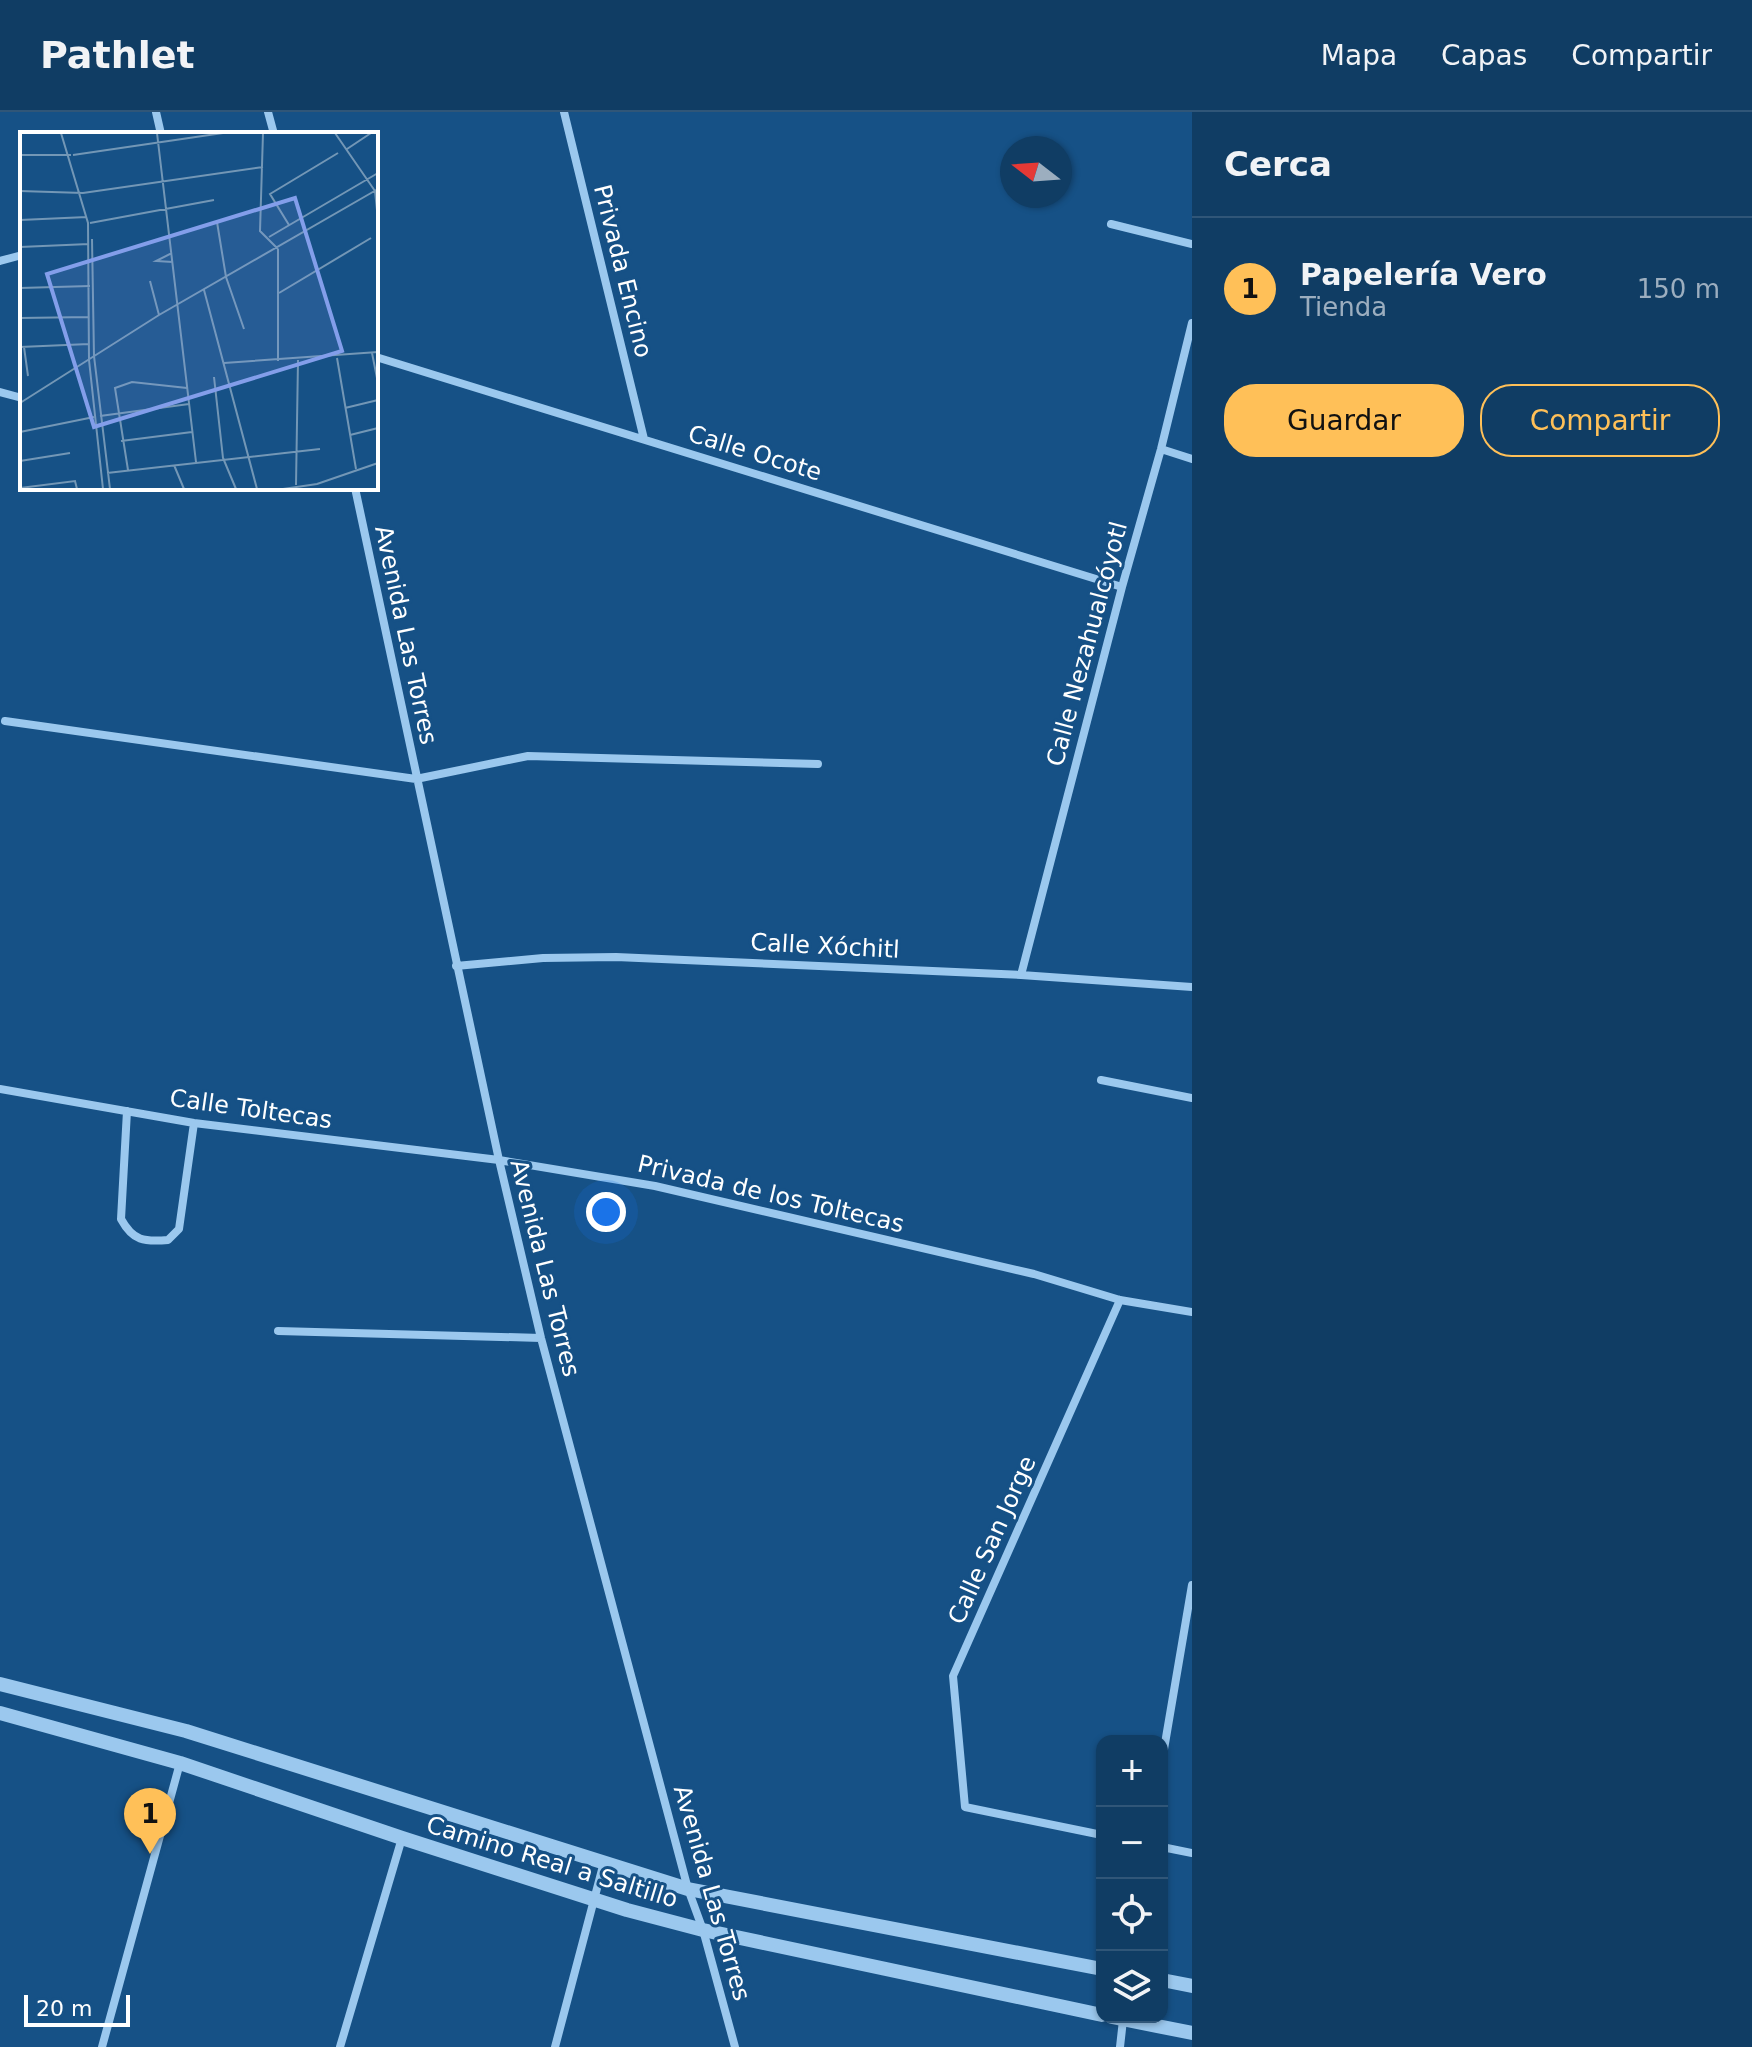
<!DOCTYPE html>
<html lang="es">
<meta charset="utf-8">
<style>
:root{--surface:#103d64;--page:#19446a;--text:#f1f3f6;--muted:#9caebf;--line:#305678;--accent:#ffc058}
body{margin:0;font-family:"DejaVu Sans",sans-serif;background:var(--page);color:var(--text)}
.controls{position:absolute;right:24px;bottom:24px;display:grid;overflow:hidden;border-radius:16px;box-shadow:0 2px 6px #0004}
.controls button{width:72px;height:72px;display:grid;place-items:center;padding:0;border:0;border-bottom:2px solid var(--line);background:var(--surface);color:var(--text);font:40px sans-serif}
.compass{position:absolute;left:1000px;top:24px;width:72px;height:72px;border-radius:50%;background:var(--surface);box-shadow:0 2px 6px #0004;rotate:287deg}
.scale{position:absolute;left:24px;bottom:20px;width:106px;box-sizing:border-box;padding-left:8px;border:4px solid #fff;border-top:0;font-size:22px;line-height:28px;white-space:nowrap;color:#fff;-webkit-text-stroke:6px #165186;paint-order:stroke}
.you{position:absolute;left:606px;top:1100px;width:28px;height:28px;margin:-20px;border:6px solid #fff;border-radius:50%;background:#1a73e8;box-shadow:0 0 0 12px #1a73e833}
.badge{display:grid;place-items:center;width:52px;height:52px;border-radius:50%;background:var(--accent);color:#111;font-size:26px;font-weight:700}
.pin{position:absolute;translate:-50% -66px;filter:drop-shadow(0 2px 4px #0008)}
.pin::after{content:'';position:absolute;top:42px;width:28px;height:24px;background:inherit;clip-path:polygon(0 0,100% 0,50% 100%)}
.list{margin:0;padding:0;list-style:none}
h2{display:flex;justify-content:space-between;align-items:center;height:104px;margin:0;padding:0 32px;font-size:34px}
h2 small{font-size:26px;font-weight:400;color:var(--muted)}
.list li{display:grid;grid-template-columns:52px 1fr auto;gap:24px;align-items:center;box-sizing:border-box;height:144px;padding:0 32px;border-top:2px solid var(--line)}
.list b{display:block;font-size:30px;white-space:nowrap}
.list p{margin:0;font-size:26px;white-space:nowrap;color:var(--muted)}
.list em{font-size:26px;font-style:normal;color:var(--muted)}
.actions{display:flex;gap:16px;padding:24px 32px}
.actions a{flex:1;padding:18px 0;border:2px solid var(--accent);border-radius:32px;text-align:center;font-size:28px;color:var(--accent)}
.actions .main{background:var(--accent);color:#111}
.icon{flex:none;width:44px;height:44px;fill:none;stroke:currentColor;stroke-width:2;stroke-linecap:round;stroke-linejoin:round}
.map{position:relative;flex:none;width:1192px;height:1935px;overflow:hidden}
header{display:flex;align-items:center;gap:48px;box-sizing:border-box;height:112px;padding:0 40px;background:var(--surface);border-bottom:2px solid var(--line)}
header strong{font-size:38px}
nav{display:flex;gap:44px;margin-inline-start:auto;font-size:28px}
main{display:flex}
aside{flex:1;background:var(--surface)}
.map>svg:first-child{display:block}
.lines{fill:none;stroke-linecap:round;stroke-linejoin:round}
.minor{stroke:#9bc8ee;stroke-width:8}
.tertiary{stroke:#9bc8ee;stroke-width:14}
.labels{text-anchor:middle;stroke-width:6;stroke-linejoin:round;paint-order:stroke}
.street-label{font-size:24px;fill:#fff;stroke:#165186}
.inset-road{fill:none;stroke:#7397b6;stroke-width:2}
.view{fill:#839eea;fill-opacity:0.15;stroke:#839eea;stroke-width:4}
.inset-edge{fill:none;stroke:#fff;stroke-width:4}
</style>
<header>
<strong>Pathlet</strong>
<nav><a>Mapa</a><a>Capas</a><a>Compartir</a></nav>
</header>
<main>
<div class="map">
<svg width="1192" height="1935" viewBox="0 0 1192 1935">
<rect width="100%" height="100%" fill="#165186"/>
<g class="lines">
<path class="minor" d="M156,0l5,22
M268,0l6,22
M564,0l80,327
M1111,112l81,20
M0,149l22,-6
M376,245l746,230
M0,280l22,6
M1161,337l31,10
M355,376l144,672 42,178 147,551 15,41 32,117
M5,609l411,58 112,-23 290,8
M456,854l87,-8 73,-1 405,18 171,12
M1021,863l101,-388 39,-138 31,-126
M1101,968l91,18
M0,977l194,34 305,37 156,26 379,88 86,26 72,12
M127,999l-6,108c12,22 23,23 47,21l11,-11 15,-106
M278,1219l263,7
M1162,1649l30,-176
M1102,1723l-137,-28 -12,-131 167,-376
M1162,1735l30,6
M102,1935l78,-284
M340,1935l62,-209
M555,1935l49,-185
M1120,1935l3,-27"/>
<path class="tertiary" d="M0,1572l186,47 502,158 414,80
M0,1601l180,50 222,75 225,72 76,20 399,85
M1162,1868l30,6
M1112,1905l80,16"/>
</g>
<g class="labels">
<g class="street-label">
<text transform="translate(623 159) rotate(76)" y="8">Privada Encino</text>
<text transform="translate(755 341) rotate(17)" y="8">Calle Ocote</text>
<text transform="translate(406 523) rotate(78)" y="8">Avenida Las Torres</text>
<text transform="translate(1087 532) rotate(-75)" y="8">Calle Nezahualcóyotl</text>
<text transform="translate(825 834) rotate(3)" y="8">Calle Xóchitl</text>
<text transform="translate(251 997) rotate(8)" y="8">Calle Toltecas</text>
<text transform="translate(771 1082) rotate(13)" y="8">Privada de los Toltecas</text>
<text transform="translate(545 1156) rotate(76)" y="8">Avenida Las Torres</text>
<text transform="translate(992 1428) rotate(-66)" y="8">Calle San Jorge</text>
<text transform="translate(552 1750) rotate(17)" y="8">Camino Real a Saltillo</text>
<text transform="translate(712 1781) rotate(74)" y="8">Avenida Las Torres</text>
</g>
</g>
<g transform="translate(20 20)">
<rect width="358" height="358" fill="#165186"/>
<path class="inset-road" d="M41,1l27,90 1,137 14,129M137,1l39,329M243,1l-3,98 18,18M315,1l40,58 3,29M327,17l24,-16M0,23h51M53,23l150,-22M0,59l63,2 180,-26M0,88l67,-3M197,90l9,55 18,52M70,91l124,-23M269,93l-19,-31 68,-41M249,105l109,-64M72,107l2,117 16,133M0,115l69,-3M152,121l-16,8 17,1M130,149l9,34M0,156l70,-2M184,158l53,199M259,161l92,-55M0,186l69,-1M0,215l69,-3M4,215l4,29M352,221l6,30M317,226l19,111M258,229v-112M204,231l154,-11M194,245l9,81 13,31M0,271l139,-88 219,-126M325,276l33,-8M80,284l89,-12M0,300l74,-15M330,303l28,-7M101,309l71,-9M0,329l50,-8M154,333l10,24M108,338l-13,-82 17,-6 55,6M87,341l213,-24M276,353l2,-125M0,356l55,-7 2,8M263,357l34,-5 61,-21"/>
<path class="view" d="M275,66l47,153 -248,76 -47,-153z"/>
<rect width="358" height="358" class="inset-edge"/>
</g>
</svg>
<div class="controls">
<button>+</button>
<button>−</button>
<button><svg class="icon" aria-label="locate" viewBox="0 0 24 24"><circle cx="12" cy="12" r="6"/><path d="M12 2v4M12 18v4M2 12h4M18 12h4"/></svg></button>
<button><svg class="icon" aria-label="layers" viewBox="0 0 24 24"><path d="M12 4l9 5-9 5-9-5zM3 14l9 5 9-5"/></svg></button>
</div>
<svg class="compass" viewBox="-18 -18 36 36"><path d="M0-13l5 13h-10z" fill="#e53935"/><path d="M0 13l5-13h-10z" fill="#9caebf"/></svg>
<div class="scale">20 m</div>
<div class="you"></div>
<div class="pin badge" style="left:150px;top:1742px">1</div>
</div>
<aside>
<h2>Cerca<small></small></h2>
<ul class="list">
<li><span class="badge">1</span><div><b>Papelería Vero</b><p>Tienda</p></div><em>150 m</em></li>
</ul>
<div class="actions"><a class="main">Guardar</a><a>Compartir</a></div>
</aside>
</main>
